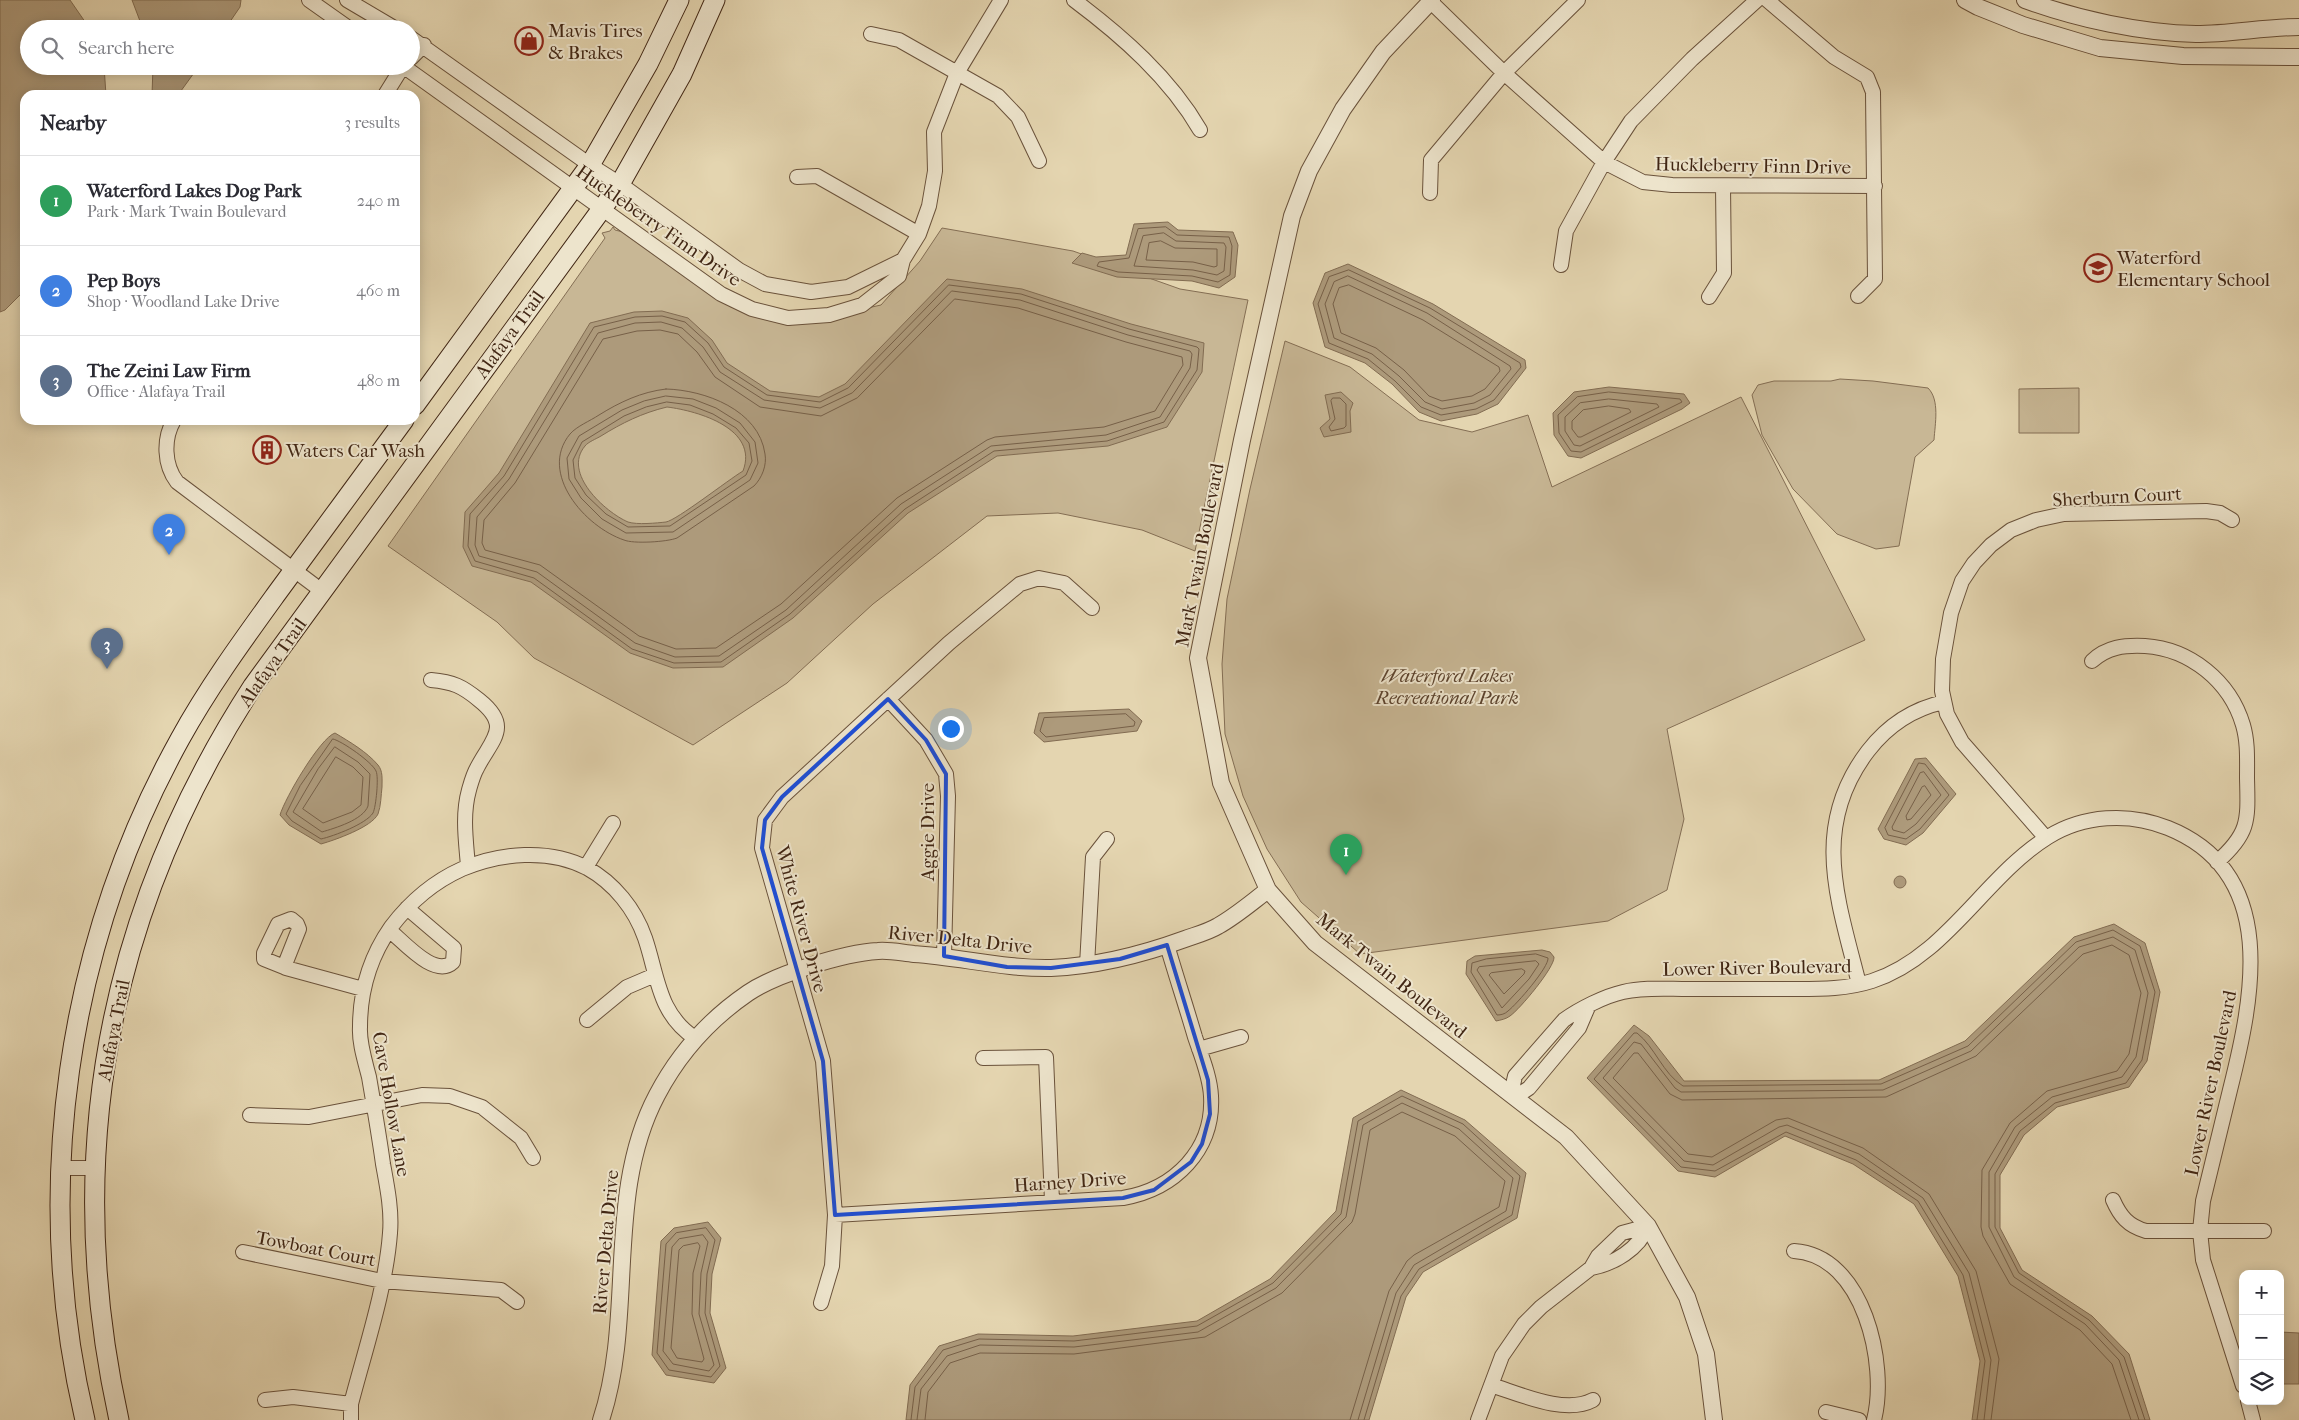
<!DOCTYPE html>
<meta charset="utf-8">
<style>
:root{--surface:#fff;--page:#f7f7f7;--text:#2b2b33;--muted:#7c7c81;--line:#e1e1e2;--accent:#0b8043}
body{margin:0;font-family:"IM FELL French Canon",serif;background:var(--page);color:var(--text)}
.controls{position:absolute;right:15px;bottom:15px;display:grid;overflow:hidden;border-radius:10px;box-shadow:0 2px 12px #0003}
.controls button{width:45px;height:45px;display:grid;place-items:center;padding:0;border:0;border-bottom:1px solid var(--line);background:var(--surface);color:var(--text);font:25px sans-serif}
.you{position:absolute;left:950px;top:728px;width:18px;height:18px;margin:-12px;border:4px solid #fff;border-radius:50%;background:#1a73e8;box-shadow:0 0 0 8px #1a73e833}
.badge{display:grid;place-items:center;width:32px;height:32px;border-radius:50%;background:var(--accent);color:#fff;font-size:16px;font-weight:700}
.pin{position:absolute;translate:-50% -41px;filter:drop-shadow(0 1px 2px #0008)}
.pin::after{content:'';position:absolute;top:26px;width:18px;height:15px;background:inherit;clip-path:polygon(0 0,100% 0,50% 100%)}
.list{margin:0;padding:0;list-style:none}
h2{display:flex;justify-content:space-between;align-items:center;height:65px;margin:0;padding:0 20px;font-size:21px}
h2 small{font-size:16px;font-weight:400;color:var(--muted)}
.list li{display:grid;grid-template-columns:32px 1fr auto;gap:15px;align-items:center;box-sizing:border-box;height:90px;padding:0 20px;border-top:1px solid var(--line)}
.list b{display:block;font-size:19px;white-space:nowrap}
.list p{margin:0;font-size:16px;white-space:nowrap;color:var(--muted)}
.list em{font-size:16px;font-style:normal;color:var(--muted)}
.icon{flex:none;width:28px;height:28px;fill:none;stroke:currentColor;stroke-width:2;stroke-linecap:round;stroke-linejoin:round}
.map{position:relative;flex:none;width:2299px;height:1420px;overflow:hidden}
.search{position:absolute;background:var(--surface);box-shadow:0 2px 12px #0003;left:20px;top:20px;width:400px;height:55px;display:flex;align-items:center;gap:12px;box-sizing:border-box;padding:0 18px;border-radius:28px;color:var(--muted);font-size:19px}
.panel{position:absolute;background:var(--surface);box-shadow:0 2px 12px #0003;left:20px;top:90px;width:400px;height:335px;border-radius:15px}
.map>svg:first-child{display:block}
.green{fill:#c8b795;stroke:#846e54}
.water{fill:#ad9a7b;stroke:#826c52;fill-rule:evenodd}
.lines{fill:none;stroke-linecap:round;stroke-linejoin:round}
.shore{stroke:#776048;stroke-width:1}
.minor-casing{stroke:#6a523b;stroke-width:16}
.tertiary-casing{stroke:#6a523b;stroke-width:18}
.secondary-casing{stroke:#412614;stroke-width:21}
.minor{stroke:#ede4cc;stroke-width:14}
.tertiary{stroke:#ede4cc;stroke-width:16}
.secondary{stroke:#ede4cc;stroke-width:19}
.marked{fill:none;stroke:#1d4ed8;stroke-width:4;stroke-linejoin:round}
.labels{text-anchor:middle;stroke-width:4;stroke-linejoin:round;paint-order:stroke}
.poi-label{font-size:19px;fill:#412614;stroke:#ede4cc;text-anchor:start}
.street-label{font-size:19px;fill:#412614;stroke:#ede4cc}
.park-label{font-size:19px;font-style:italic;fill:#5c432e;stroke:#ede4cc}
</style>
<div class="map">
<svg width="2299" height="1420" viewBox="0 0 2299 1420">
<rect width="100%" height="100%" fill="#e4d5b0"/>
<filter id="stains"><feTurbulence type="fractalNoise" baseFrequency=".004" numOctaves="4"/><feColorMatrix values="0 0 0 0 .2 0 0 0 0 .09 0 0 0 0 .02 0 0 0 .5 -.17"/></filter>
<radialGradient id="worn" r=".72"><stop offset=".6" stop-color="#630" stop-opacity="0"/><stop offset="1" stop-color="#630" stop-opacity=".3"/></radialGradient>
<path class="green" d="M613,227l2,3 16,4 100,73 59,18 91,-20 39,-44 22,-33 131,23 107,38 68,11 -53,251 -53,-21 -84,-17 -71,3 -114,88 -86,79 -94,62 -159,-87 -37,-36 -109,-76 217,-308 -3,-5 8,-2z
M1285,341l65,26 69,53 53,12 56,-17 24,72 189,-90 124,243 -198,89 17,90 -17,71 -59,31 -248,33 -59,-52 -34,-53 -24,-53 -18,-62 -3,-70 5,-65 23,-110z
M1840,379l33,2 55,7c12,12 7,36 6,52l-19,17 -16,89 -23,3 -39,-15 -44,-45 -31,-54 -10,-40 6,-10 16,-4h57z
M2079,388v45h-60v-44z"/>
<path class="water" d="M0,0h70l20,29h-61v37h75l2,29h-81v195l-20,20 -5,2z
M132,0h109l-1,7 -15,22h-82z
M153,66h46l-21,29h-26z
M1168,222l10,8 55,2 5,13 -3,32 -16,11 -27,-7 -75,-4 -45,-14 10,-10 14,4 30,-2 8,-31z
M1348,264l85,40 92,56 1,8 -28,36 -21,10 -36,7 -22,-9 -27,-28 -27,-21 -40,-16 -12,-44 12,-30z
M947,279l75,10 109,35 73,19 -2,29 -35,55 -59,19 -111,10 -89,57 -115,105 -70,49 -50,1 -43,-15 -99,-71 -59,-16 -9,-19 2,-35 34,-39 91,-150 44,-11 28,-1 26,7 24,22 15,23 43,28 49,6 26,-13zM667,407c32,4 92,22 76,64 -15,9 -66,49 -77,51 -9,1 -29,3 -38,0 -23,-10 -66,-49 -43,-76 3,-4 11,-7 16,-10 21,-13 41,-23 66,-29z
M1609,387l75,7 6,9 -8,6 -101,49 -13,-2 -14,-21 -1,-22 21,-21z
M1341,392l12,11 -3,8 1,21 -27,5 -4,-9 10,-9 -5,-24z
M1129,709l13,12 -5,10 -93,11 -10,-9 5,-20z
M335,733c15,9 32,19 43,32 5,6 4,14 4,22 -1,8 -1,19 -4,27 -6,13 -43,26 -57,30l-32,-19 -9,-10c5,-17 40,-77 55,-82z
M1926,758l30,36 -33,39 -17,12 -22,-6 -6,-10 37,-70z
M1894 882a6 6 0 1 1 12 0a6 6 0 1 1-12 0Z
M2114,924l31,19 15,49 -13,69 -18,26 -72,20 -33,28 -24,40v53l22,42 70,46 37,38 21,66h-178l8,-59 -22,-85 -44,-72 -61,-40 -68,-28 -70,41 -37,-6 -91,-93 47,-53 15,11 35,45 195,-1 86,-39 109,-104z
M1542,950l8,2 4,5c1,10 -34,52 -44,59 -4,3 -9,4 -14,5l-30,-47 1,-13 8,-5z
M1401,1090l64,30 61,53 -9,45 -94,54 -17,25 -37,123h-463l4,-35 29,-39 39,-12 95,2 124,-15 73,-42 66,-68 17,-93z
M708,1222l13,16 -9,36 -2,39 16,55 -12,15 -48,-8 -14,-20 9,-114 13,-13z
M2280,1332l19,1v51h-18z"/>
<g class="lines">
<path class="shore" d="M1166,227l11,8 52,2 3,9 -2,29 -12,7 -26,-6 -74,-4 -21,-6 2,-4 30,-4 9,-29z
M1164,233l12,8 48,2 2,4 -2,24 -7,4 -24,-5 -59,-4 9,-30z
M1161,241l14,7 42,1v17l-3,1 -21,-5 -47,-2 3,-17z
M1349,270l81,38 90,55 1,4 -27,33 -18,9 -35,6 -20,-8 -26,-26 -27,-22 -39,-16 -11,-39 11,-27z
M1348,276l79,37 83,53 1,3 -21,26 -16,8 -32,6 -17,-7 -26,-26 -27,-22 -38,-16 -9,-34 9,-22z
M949,285l72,9 108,35 68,18 2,2 -2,21 -33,52 -57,19 -113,10 -89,58 -115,105 -69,48 -47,1 -42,-14 -98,-71 -59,-17 -7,-15 2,-32 34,-38 90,-149 41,-10 27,-1 23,6 23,21 16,24 43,28 53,7 28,-14z
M1349,285l74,35 76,47 1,4 -15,18 -13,7 -30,5 -13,-5 -25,-26 -28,-22 -35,-15 -8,-29 6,-16z
M952,291l68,9 108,35 62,16 2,3 -2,14 -30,49 -54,18 -115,11 -90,58 -115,106 -67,46 -44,1 -40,-14 -98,-71 -58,-16 -4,-11 2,-28 32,-38 89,-146 37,-10 26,-1 21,6 21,19 17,25 44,28 56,8 32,-15z
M955,299l63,9 108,34 56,15 1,8 -28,46 -51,16 -109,10 -8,3 -90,58 -116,106 -65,44 -40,1 -37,-13 -99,-71 -55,-15 -3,-7 2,-23 31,-37 88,-144 34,-8 23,-1 18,4 19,18 18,25 45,30 61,9 36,-18z
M666,389c39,1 93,21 99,65 2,11 -3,24 -11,32l-77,52c-10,4 -44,6 -53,2 -39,-13 -86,-67 -54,-106 7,-8 20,-13 29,-19 21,-13 42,-23 67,-26z
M1609,392l71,7 2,3 -101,50 -10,-1 -12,-18 -1,-18 19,-18z
M666,396l27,3 23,9 24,15 15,19 3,21 -8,17 -77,52 -47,1 -24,-14 -21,-21 -12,-19 -2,-21 12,-22 43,-26 22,-9z
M1333,398h7l6,6v22l-2,2 -13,3 -2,-4 6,-8 -4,-18z
M1609,399l48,5 2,3 -79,39 -6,-1 -9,-14v-14l15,-14z
M667,402l23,3 23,9 23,14 13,15 3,18 -6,14 -76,51 -42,1 -22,-13 -20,-19 -11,-17 -2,-18 9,-18 42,-26 22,-9z
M1609,406l20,3 2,3 -50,25h-3l-6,-8v-8l11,-11z
M1126,714l9,8 -1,4 -88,11 -6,-6 4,-13z
M333,739c9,2 39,23 43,32 3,6 0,36 -3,42 -7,11 -39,23 -52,26l-29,-18 -6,-7 14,-28z
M335,747l23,15 12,12 -2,32c-5,14 -33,22 -46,26l-29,-20 25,-43z
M336,757l17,10 10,10 -2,28 -9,7 -29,11 -20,-14z
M1919,763l6,1 24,31 -29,34 -14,10 -18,-4 -3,-7z
M1924,772l17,23 -25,29 -12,9 -11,-3 -1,-3 28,-54z
M1925,786l6,9 -20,24 -4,1 -1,-4 16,-29z
M1536,954l12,4c1,9 -31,46 -40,53 -3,3 -7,4 -11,4l-26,-43 1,-9 14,-4z
M1536,961l3,3 -10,15 -27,29 -25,-38 2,-3z
M1522,969l3,2 -1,3 -20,20 -15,-19 2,-2z
M706,1228l9,12 -8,34 -2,39 15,53 -9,11 -42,-7 -12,-17 9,-109 10,-11z
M703,1235l5,7 -7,31 -2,41 15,51 -5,6 -36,-7 -10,-13 9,-104 7,-8z
M698,1243l2,3 -7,27 -1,41 12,45 -2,3 -25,-4 -6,-10 8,-98 4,-4z
M911,1420l4,-33 28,-37 36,-11 95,2 123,-15 76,-43 68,-69 17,-93 44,-25 61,28 57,52 -8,39 -93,54 -18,27 -37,124
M917,1420l4,-31 26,-33 33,-11 94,2 124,-15 78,-44 70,-71 17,-92 39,-22 57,26 54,49 -7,33 -92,54 -18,28 -38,127
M925,1420l3,-28 22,-29 30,-10 94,1 131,-17 77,-44 70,-71 3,-8 15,-84 32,-18 53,24 50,45 -6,26 -85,48 -7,6 -18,30 -39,129
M1977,1420l8,-59 -22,-86 -45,-74 -62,-41 -70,-28 -71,39 -34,-4 -87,-88 40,-46h3c18,14 26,41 46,53l198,-2 87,-38 108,-104 37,-12 27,16 15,46 -13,68 -16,23 -71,20 -35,28 -25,43v53l24,46 70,47 35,37 21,63
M1984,1420l7,-60 -22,-87 -46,-75 -64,-44 -72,-29 -8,2 -66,38 -29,-4 -81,-83 31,-36 7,2 34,44 6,4 202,-2 88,-39 108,-104 34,-10 22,13 13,43 -12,64 -14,20 -70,20 -37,30 -26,45v55l25,50 71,47 34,36 20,60
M1991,1420l8,-61 -23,-88 -47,-77 -66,-46 -75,-30 -12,2 -64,37 -24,-3 -75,-76 21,-25h4l32,41 12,6 204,-3 90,-41 107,-102 29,-9 17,10 12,38 -12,61 -12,17 -70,20 -37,32 -28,47 -1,57 2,9 27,48 70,46 32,34 19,56"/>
<defs>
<path id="minor" d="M309,0l41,29
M347,0l49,29
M1074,0c48,36 96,78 126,130
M1429,0l75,73 100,89 39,20 29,3 203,1
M1767,0l67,57 33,20 6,15 2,187 -17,17
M871,34l28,6 99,56 20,21 21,44
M411,38l179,127 30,19 119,86 26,14 46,8 37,-5 55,-27
M411,58l13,-13
M403,66l318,228 31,15 36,9 41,-3 33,-10 37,-29 4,-16 16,-26 10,-28 6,-35 -1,-39 23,-59 44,-73
M385,95l18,-29
M797,177l20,-1 102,58
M1430,193l1,-33 73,-87 74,-73
M1561,265l5,-34 38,-69 27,-41 61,-62 65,-59
M1709,297l15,-24 -1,-87
M174,420c-11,19 -10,45 3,62l145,109
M2092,661c15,-14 32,-16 53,-15 45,3 85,35 98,79 5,17 4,35 4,53 1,42 3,55 -30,84
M431,680c22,2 31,6 48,20 34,27 12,40 -2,68 -4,7 -6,15 -8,22 -7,25 -3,51 -1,76
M888,699l38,41 20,34 2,22 -4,160
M2046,838l-84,-96 -15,-28 -5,-23 1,-32 8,-46 11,-32 12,-18 17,-18 20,-15 25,-10 28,-6 142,-3 14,2 12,7
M586,867l27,-44
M389,930c15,12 46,49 64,32l1,-14 -47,-40
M1087,965l6,-108 14,-18
M284,967l15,-38 -2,-5 -6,-5 -13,5 -14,29v6l20,8 2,1 77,21
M1859,984c-21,-84 -49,-157 9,-233 20,-26 44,-42 76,-49
M1588,1007l-9,21 -50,60 -6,4 -12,2 4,-18 49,-56c15,-11 41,-24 59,-28 21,-5 43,-3 65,-3 36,0 72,0 109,0 25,0 50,0 75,-8 73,-23 113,-105 176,-144 35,-22 81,-25 120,-9 112,45 85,170 62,262 -9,37 -18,74 -27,111l-3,30 3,29 40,126
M587,1020l40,-33 28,-12
M1199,1049l42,-12
M983,1058l63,-1 6,144
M250,1115l59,2 113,-22 28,1 32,11 39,31 12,20
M60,1168h34
M2113,1200c7,16 15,26 33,31h118
M835,1215l288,-17c52,-9 91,-48 88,-102 -1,-20 -10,-41 -16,-59 -9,-31 -19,-61 -28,-92
M1794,1251c70,4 94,114 80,169
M243,1252l139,29 119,9 16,12
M821,1303l11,-37 3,-51 -12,-154 -61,-213 3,-28 17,-23 167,-154 71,-59 19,-6 25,5 28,25
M1491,1385c29,9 74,30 102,15
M265,1400l28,-3 58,7
M2248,1401l5,19
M1826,1412l33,8
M351,1420v-16c14,-54 35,-116 39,-171 2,-23 -3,-47 -7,-69 -4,-29 -9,-58 -14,-87 -4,-16 -10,-34 -9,-50 0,-36 10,-70 31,-100 19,-25 42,-45 71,-58 38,-16 87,-21 125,-1 27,15 48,41 58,70 13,38 13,76 50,100
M1478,1420l24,-64 22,-32 17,-17 50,-39 7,-12 24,-23 26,-7c-9,23 -34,38 -57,42"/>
<path id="tertiary" d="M1432,0l-49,52 -40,57 -34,62 -17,45 -50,224 -44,218 23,125 47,107 47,53 251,194 82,89 39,71 19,57 8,66
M1965,0l13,7 45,18 77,23 83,8 116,1
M2025,0c52,19 116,33 171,34 35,0 69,-7 103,-7
M601,1420c35,-105 3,-225 56,-325 21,-40 53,-76 91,-102 28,-19 96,-40 130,-42 12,-1 25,2 36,3 46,3 91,15 137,14 47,-2 90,-13 134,-29 11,-4 23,-7 33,-13 18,-10 34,-24 50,-36"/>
<path id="secondary" d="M415,405l175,-240 58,-101 31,-64
M85,1420c-54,-229 -19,-475 95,-681 28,-51 63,-99 97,-146 42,-58 85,-115 127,-173
M119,1420c-58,-263 -12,-508 134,-734l367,-502 62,-110 33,-74"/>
</defs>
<use href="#minor" class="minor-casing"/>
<use href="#tertiary" class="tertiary-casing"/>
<use href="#secondary" class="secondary-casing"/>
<use href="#minor" class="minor"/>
<use href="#tertiary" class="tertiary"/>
<use href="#secondary" class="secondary"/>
</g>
<path class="marked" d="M888,699l38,41 20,34 -2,182 63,11 44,1 69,-9 47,-14 41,135 2,34 -8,30 -11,18 -37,28 -31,8 -288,17 -12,-154 -61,-213 3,-28 17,-23z"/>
<defs>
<symbol id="shop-ring" viewBox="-11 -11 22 22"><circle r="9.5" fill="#ede4cc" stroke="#8f2418" stroke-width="1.5"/><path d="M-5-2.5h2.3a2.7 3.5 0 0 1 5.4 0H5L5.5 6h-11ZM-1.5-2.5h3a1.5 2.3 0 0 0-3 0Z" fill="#8f2418"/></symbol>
<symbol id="school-ring" viewBox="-11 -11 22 22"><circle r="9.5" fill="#ede4cc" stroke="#8f2418" stroke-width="1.5"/><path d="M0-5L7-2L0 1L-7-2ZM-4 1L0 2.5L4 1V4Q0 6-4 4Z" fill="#8f2418"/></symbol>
<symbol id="building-ring" viewBox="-11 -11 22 22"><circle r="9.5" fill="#ede4cc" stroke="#8f2418" stroke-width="1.5"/><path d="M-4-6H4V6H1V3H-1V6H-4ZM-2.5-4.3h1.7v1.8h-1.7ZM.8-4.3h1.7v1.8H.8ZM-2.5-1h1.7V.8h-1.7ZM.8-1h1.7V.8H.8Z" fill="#8f2418"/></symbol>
</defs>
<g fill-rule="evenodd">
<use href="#shop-ring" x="513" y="25" width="32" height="32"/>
<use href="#school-ring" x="2082" y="252" width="32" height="32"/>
<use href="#building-ring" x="251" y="434" width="32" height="32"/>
</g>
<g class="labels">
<g class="poi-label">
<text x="548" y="37">Mavis Tires<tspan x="548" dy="22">&amp; Brakes</tspan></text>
<text x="2117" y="264">Waterford<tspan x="2117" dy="22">Elementary School</tspan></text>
<text x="286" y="457">Waters Car Wash</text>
</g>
<g class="street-label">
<text transform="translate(1753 165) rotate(1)" y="7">Huckleberry Finn Drive</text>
<text transform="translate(659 225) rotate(35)" y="7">Huckleberry Finn Drive</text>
<text transform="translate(509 334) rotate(-54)" y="7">Alafaya Trail</text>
<text transform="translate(2117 496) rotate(-3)" y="7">Sherburn Court</text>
<text transform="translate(1199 555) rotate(-79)" y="7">Mark Twain Boulevard</text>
<text transform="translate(272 662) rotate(-55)" y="7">Alafaya Trail</text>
<text transform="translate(927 832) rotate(-90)" y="7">Aggie Drive</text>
<text transform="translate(802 919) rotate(75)" y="7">White River Drive</text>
<text transform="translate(960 939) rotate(6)" y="7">River Delta Drive</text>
<text transform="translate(1757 967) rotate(-1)" y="7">Lower River Boulevard</text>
<text transform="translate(1392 975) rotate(39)" y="7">Mark Twain Boulevard</text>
<text transform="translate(113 1030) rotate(-79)" y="7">Alafaya Trail</text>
<text transform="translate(2210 1083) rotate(-78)" y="7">Lower River Boulevard</text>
<text transform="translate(392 1104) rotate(80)" y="7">Cave Hollow Lane</text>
<text transform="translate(1070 1181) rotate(-4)" y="7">Harney Drive</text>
<text transform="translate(605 1242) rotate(-85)" y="7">River Delta Drive</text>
<text transform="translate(316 1248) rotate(11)" y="7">Towboat Court</text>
</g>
<g class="park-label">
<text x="1447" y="682">Waterford Lakes<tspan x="1447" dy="22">Recreational Park</tspan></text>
</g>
</g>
<rect width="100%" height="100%" filter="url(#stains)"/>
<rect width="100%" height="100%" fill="url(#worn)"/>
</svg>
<div class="controls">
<button>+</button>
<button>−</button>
<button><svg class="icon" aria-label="layers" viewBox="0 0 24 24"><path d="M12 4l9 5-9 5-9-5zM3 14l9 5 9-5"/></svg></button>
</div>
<div class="you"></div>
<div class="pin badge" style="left:1346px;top:875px;background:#2e9e5b">1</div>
<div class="pin badge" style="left:169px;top:555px;background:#3f7fe0">2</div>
<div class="pin badge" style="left:107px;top:669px;background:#5c6f8a">3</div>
<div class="search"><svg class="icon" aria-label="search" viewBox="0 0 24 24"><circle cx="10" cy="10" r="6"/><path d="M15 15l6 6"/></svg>Search here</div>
<section class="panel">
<h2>Nearby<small>3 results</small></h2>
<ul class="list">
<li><span class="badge" style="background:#2e9e5b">1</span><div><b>Waterford Lakes Dog Park</b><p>Park · Mark Twain Boulevard</p></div><em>240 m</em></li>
<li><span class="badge" style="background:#3f7fe0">2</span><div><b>Pep Boys</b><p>Shop · Woodland Lake Drive</p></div><em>460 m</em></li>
<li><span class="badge" style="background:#5c6f8a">3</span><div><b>The Zeini Law Firm</b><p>Office · Alafaya Trail</p></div><em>480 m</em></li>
</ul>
</section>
</div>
